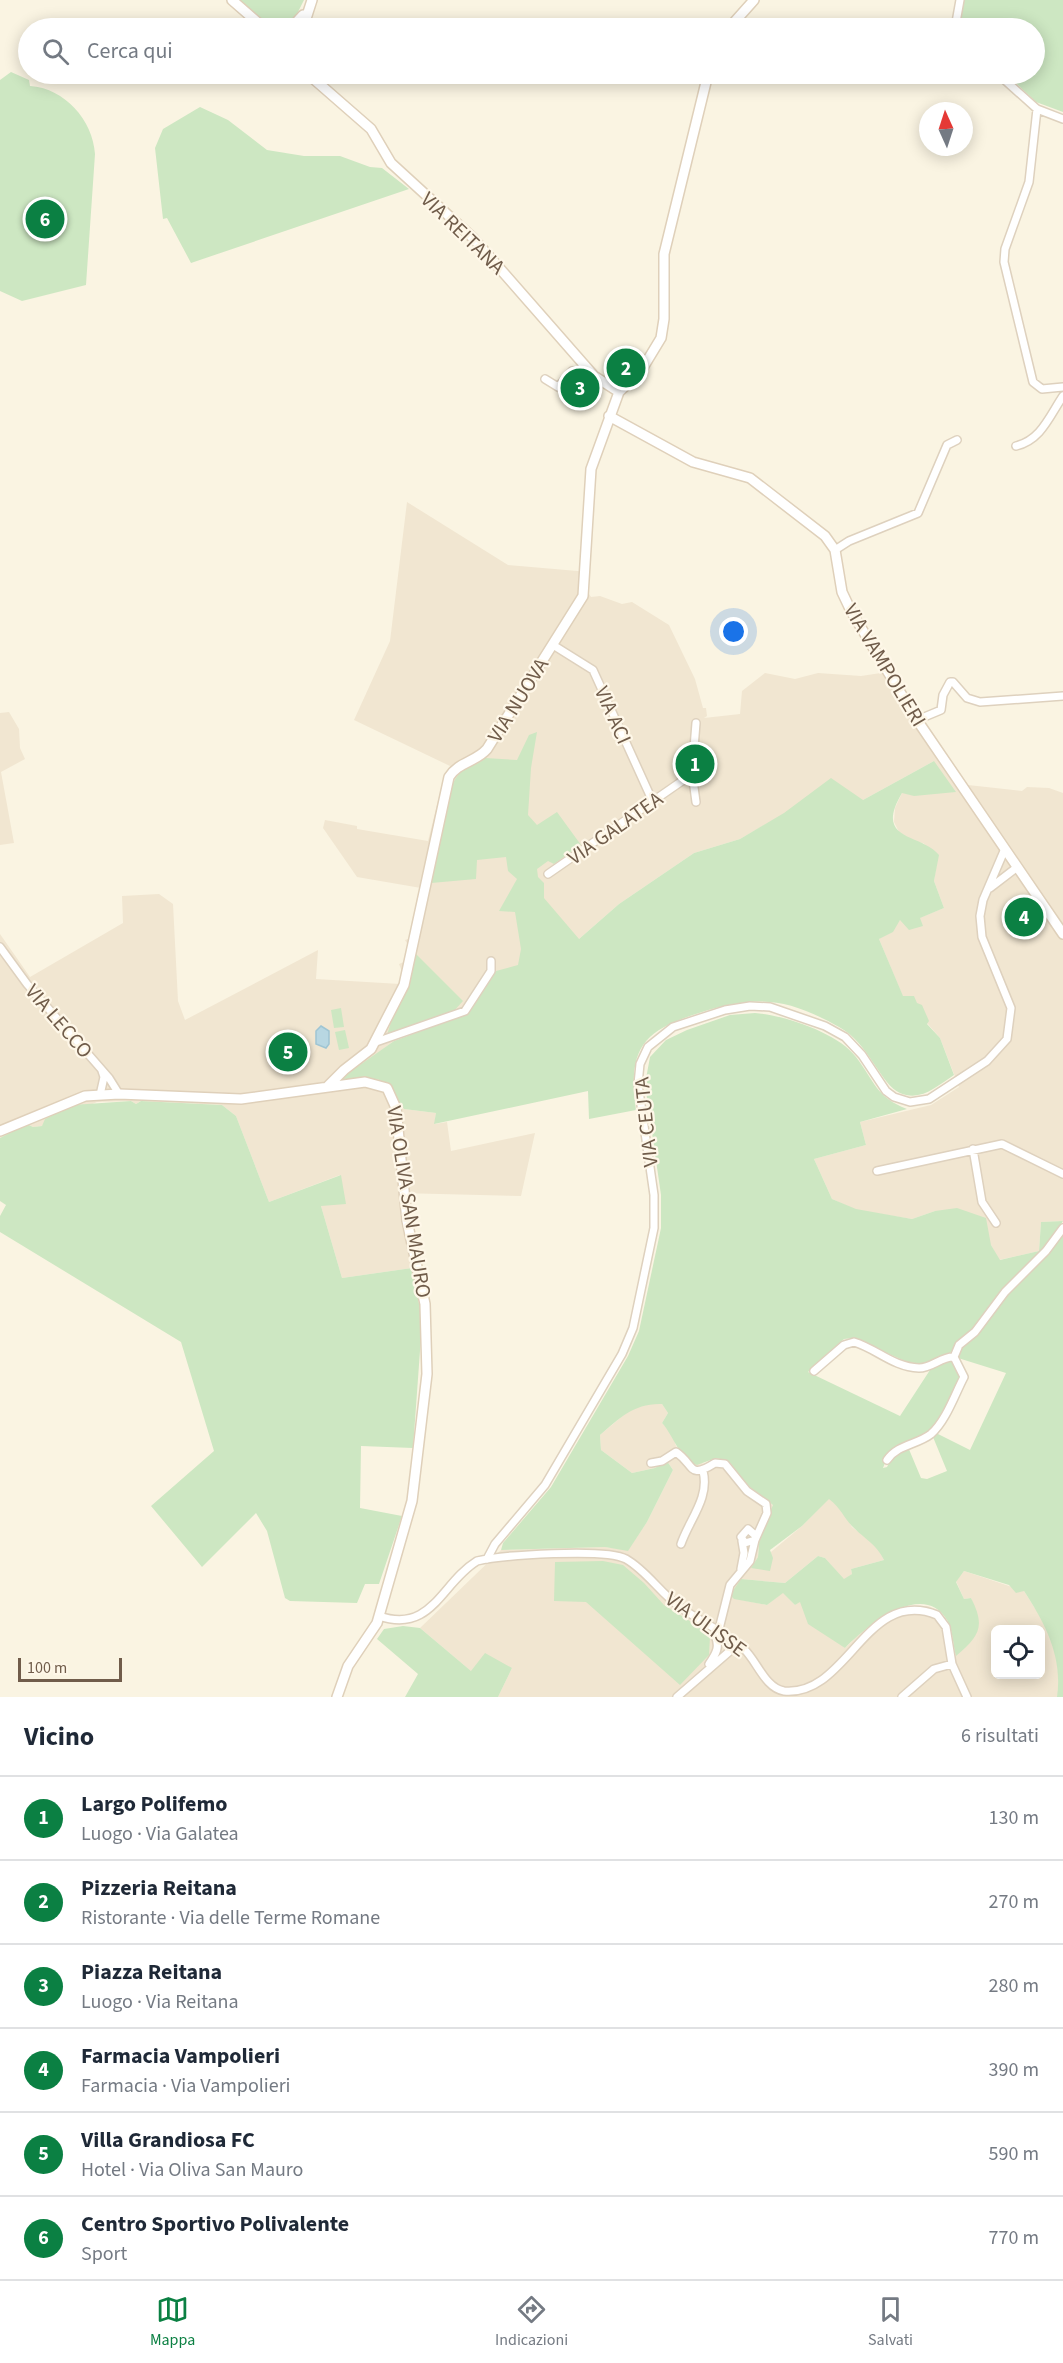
<!DOCTYPE html>
<html lang="it">
<meta charset="utf-8">
<style>
:root{--surface:#fff;--page:#f2f2f3;--text:#1f2937;--muted:#747a83;--line:#e0e1e3;--accent:#0b8043}
body{margin:0;font-family:"Source Sans 3",sans-serif;background:var(--page);color:var(--text)}
.controls{position:absolute;right:18px;bottom:18px;display:grid;overflow:hidden;border-radius:9px;box-shadow:0 3px 15px #0003}
.controls button{width:54px;height:54px;display:grid;place-items:center;padding:0;border:0;border-bottom:2px solid var(--line);background:var(--surface);color:var(--text);font:30px sans-serif}
.compass{position:absolute;left:919px;top:102px;width:54px;height:54px;border-radius:50%;background:var(--surface);box-shadow:0 3px 15px #0003;rotate:357deg}
.scale{position:absolute;left:18px;bottom:15px;width:104px;box-sizing:border-box;padding-left:6px;border:3px solid #705c4a;border-top:0;font-size:16px;line-height:21px;white-space:nowrap;color:#705c4a;-webkit-text-stroke:4px #fef7e8;paint-order:stroke}
.you{position:absolute;left:734px;top:632px;width:21px;height:21px;margin:-15px;border:4px solid #fff;border-radius:50%;background:#1a73e8;box-shadow:0 0 0 9px #1a73e833}
.badge{display:grid;place-items:center;width:39px;height:39px;border-radius:50%;background:var(--accent);color:#fff;font-size:20px;font-weight:700}
.pin{position:absolute;translate:-50% -50%;border:3px solid #fff;box-shadow:0 2px 6px #0006}
.list{margin:0;padding:0;list-style:none}
h2{display:flex;justify-content:space-between;align-items:center;height:78px;margin:0;padding:0 24px;font-size:26px}
h2 small{font-size:20px;font-weight:400;color:var(--muted)}
.list li{display:grid;grid-template-columns:39px 1fr auto;gap:18px;align-items:center;box-sizing:border-box;height:84px;padding:0 24px;border-top:2px solid var(--line)}
.list b{display:block;font-size:22px;white-space:nowrap}
.list p{margin:0;font-size:20px;white-space:nowrap;color:var(--muted)}
.list em{font-size:20px;font-style:normal;color:var(--muted)}
.icon{flex:none;width:33px;height:33px;fill:none;stroke:currentColor;stroke-width:2;stroke-linecap:round;stroke-linejoin:round}
.map{position:relative;flex:none;width:1063px;height:1697px;overflow:hidden}
.search{position:absolute;background:var(--surface);box-shadow:0 3px 15px #0003;left:18px;right:18px;top:18px;height:66px;display:flex;align-items:center;gap:15px;box-sizing:border-box;padding:0 21px;border-radius:33px;color:var(--muted);font-size:22px}
.sheet{height:582px;background:var(--surface)}
nav{display:flex;justify-content:space-around;align-items:center;box-sizing:border-box;height:84px;border-top:2px solid var(--line);background:var(--surface);font-size:16px;color:var(--muted)}
nav a{display:grid;justify-items:center;gap:3px}
nav .on{color:var(--accent)}
.map>svg:first-child{display:block}
.residential{fill:#f1e6d1;fill-rule:evenodd}
.green{fill:#cde7c2}
.water{fill:#b8d7e2;stroke:#9fc5d3;stroke-width:1.5}
.lines{fill:none;stroke-linecap:round;stroke-linejoin:round}
.street-casing{stroke:#ded1be;stroke-width:10}
.secondary-casing{stroke:#dfd0ba;stroke-width:12}
.street{stroke:#fff;stroke-width:7}
.secondary{stroke:#fff;stroke-width:9}
.labels{text-anchor:middle;stroke-width:4.5;stroke-linejoin:round;paint-order:stroke}
.street-label{font-size:21px;fill:#705c4a;stroke:#fef7e8}
</style>
<div class="map">
<svg width="1063" height="1697" viewBox="0 0 1063 1697">
<rect width="100%" height="100%" fill="#faf4e2"/>
<path class="residential" d="M407,502l101,63 81,7 -2,19 4,6 9,-1 22,8 10,-2 37,23 26,54 8,29h3l1,8 -3,2 36,-4 2,-23 23,-18 30,6 23,-6 43,3 33,-5 27,45 47,69 54,6 5,-4 22,1 14,5v428l-22,1 -2,29 -40,9 -8,-15 -56,-34 -23,8 -56,-9 -24,-11 -18,-40 52,-14 -6,-23 71,-17 28,-18 -19,-49 -13,-15 -8,-17 -16,-9 -24,-58 21,-19 19,-2 25,-10 -10,-27 4,-26 -15,-12 -9,-1 -15,-10 -5,-10 1,-14 7,-15 32,-32 -71,39 -79,14 -44,25 -46,14 -75,51 -40,35 -103,64 -9,11 -73,27 -53,39 23,-2 19,2 11,10 10,19 32,4 -1,11 12,-2 4,29 84,-18 -14,63 -122,-3 2,29 11,46 -70,10 -21,-72 19,-31 -71,27 -33,-86 -14,-11 -81,-4 -5,3 -5,-3 -34,1 -55,24 -9,1 -6,-3 -27,14v-204l30,43 93,-54 -1,-27 37,-2 14,10 5,97 7,19 133,-70 -2,29 84,5 3,-10 -4,-10 7,-3 2,-16 -3,-5 6,-2 10,-50 -64,-11 -34,-49 2,-8 32,6v3l71,12 16,-64 6,-11 -96,-46 36,-79z
M9,712l10,17 1,19 5,11 -24,13 13,71 -14,2v-132z
M650,1403l12,1 6,9 -6,10 11,12 3,11 10,13 19,5 11,-6 8,2 7,4 16,21 26,20 -13,27 -2,25 -6,11 50,-42 27,-28 13,12 10,17 25,19 7,14 -33,9 1,5 -8,6 -19,-22 -7,-2 -33,27 -44,-4 1,21 25,5 16,-13 12,13 5,-4 45,47 15,-15 29,-20 13,-6 26,-1 10,4 8,8 10,37 22,-38 -7,-19 -7,1 -8,-18 8,-10 60,20 23,36 12,28 2,29 -4,13h-559l14,-29 -40,4 -52,-44 81,-78 104,-3 23,3 19,-28 26,-52 -6,-9 -12,7 -23,5 -31,-23 -1,-15 32,-27zM996,1630h44v44h-44z"/>
<path class="green" d="M239,0h65l-11,22 -24,6z
M963,0h100v112l-27,-10 -30,-28h28v-46h-76z
M11,72l18,8 1,6c34,2 63,34 65,68l-9,131 -64,16 -22,-10v-211z
M200,107l28,13 39,30 37,6h36l30,11 12,1 27,21 -218,74 -24,-45 -4,1 -8,-71 8,-19z
M537,732l-6,36 -3,47 9,10 20,-13 24,33 -27,19 -6,-3 -11,8 1,8 6,6v15l35,41 40,-35 75,-51 46,-14 44,-26 47,-35 32,22 71,-39 22,31 -42,4 -12,-3c-29,49 19,40 37,62l-5,26 10,27 -24,10 3,8 -14,4 -9,-10 -7,12 -14,7 24,57h11l3,7 5,2 7,16 -2,3 13,14 14,37c-17,11 -33,27 -54,18 -19,-8 -32,-51 -61,-66 -53,-30 -84,-32 -140,-14 -58,18 -71,37 -63,97l-47,9 -1,-28 -154,33 2,-11 -32,-4c-25,-40 -21,-28 -64,-30l54,-38 73,-27 29,-43 22,-6 3,-16 -6,-37 -16,-1 18,-32 -9,-8 -2,-14 -29,3 -1,19 -45,4c5,-27 12,-89 27,-108 7,-10 20,-9 27,-17l32,2 12,-25z
M416,954l47,47 -10,11 -66,23 7,-23 8,-12z
M341,1008l3,19 -10,1 -3,-18z
M755,1013c29,2 83,20 101,44 19,25 20,40 51,52l-47,13 6,23 -52,14 18,40 24,10 56,10 23,-8 22,-3 29,10 5,27 9,15 39,-9 2,-29 22,-1 -19,31 -95,102 -26,10 -16,-2 -54,-24 -9,1 -36,33 92,44 30,-46 19,-10 8,5 5,10c-7,15 -18,44 -29,54 -20,19 -39,8 -50,39l4,-1 4,-8 17,-12 13,31 6,1 20,-8 -14,-34 3,-4 34,17 36,-77 -48,-15 -1,-4 3,-7 103,-116v466h-6c6,-40 -12,-74 -33,-106l-8,2 -7,-8 -45,-14 -8,11 8,17 7,-1c15,29 8,38 -15,58 -3,-11 -3,-26 -9,-36 -24,-41 -82,7 -102,28l-37,-24 -8,-22 -5,3 -12,-12 -16,12 -33,-6 -4,-4 11,-16 44,4 33,-27 7,2 19,21 8,-5 -1,-5 33,-9c-8,-16 -18,-20 -30,-32 -10,-9 -12,-19 -25,-29l-27,27 -32,24 3,8 -3,13 -19,-3 7,-11 2,-25 13,-27 -26,-20 -16,-21 -7,-4 -8,-2 -19,7c-18,-6 -23,-29 -35,-42l6,-10 -6,-9c-28,-1 -42,14 -62,31l1,15 31,23 23,-5 12,-7 6,9 -26,52 -19,29 -23,-4 -104,3 2,-7 48,-56 77,-131 11,-25 22,-103v-33l-16,-111 5,-27 16,-17 21,-10 43,-15z
M345,1030l4,18 -10,2 -4,-18z
M131,1101l5,3 5,-3 81,4 14,11 33,86 72,-27 5,29 -25,2 21,72 70,-10 8,41 1,28 -8,111 -52,-2 -1,62 42,8 -23,68h-14l-8,19 -67,-2 -5,-3 -18,-67 -11,-18 -54,54 -51,-61 63,-55 -33,-109 -181,-110v-16l6,-11 -6,-4v-63l27,-14 6,3 9,-1 3,-7 28,-14z
M603,1561l20,4 21,18 20,22 37,23 9,9 -1,18 -29,30 -94,-83 -32,-1 1,-39z
M403,1626l17,2 51,43 14,-18 27,15 -14,29h-93l13,-23 -41,-35 7,-10z"/>
<path class="water" d="M321,1026l8,5v13l-3,4 -10,-4v-13z"/>
<g class="lines">
<defs>
<path id="street" d="M955,28l5,-28
M998,74l39,35 26,10
M1037,109l-8,73 -24,67 -1,13 29,120 9,7 21,-2
M545,379l13,8 14,-16 16,6 6,-1
M1016,446c25,-6 33,-29 47,-50
M835,550l14,-9 69,-28 29,-68 10,-5
M553,645l40,25 60,132
M917,720l24,-10 2,-15 7,-13h3l14,16 13,4 83,-6
M696,802l-6,-44 4,-10 2,-25
M548,874l134,-93 11,-3
M990,888l26,-20
M0,947l27,37 82,94 10,16
M376,1042l89,-31 26,-40v-10
M100,1095l4,-18 -2,-6
M973,1149l9,53 14,21
M877,1171l125,-27 61,30
M814,1371l30,-26 10,-3c23,7 39,25 65,26 13,0 23,-12 35,-11
M887,1460c11,-16 30,-15 44,-26 15,-13 24,-40 33,-57l-10,-20 5,-12 16,-13 30,-40 41,-41 17,-23
M651,1463l11,-2 14,-9c19,13 12,28 39,11l10,1 22,27 19,13 1,9 -12,27 -10,3 -4,-6 7,-8 8,7
M681,1544c8,-24 29,-46 22,-73
M487,1559l8,-15 50,-59 77,-131 11,-26 21,-100v-33l-16,-111 2,-20 8,-17 25,-20 52,-17 25,-4 20,1 55,19 20,11 17,18 24,36 8,6 16,5 19,-3 58,-38 20,-22 4,-31 -29,-71 -2,-21 3,-16 21,-49
M741,1569l3,-16 -2,-12
M379,1616c53,18 62,-33 98,-55 25,-6 129,-13 149,-2 21,12 34,34 54,48 21,15 45,25 64,42 13,12 21,39 40,42 64,6 82,-105 153,-76l9,12 6,37 15,33
M717,1637l13,-52 20,-24 5,-21
M709,1664c7,-10 12,-18 5,-30
M677,1697l61,-53
M902,1697l32,-28 18,-5"/>
<path id="secondary" d="M232,0l32,28
M291,28l12,-13
M303,28l9,-28
M729,28l25,-28
M308,74l63,55 20,34 82,75 121,138 25,16
M619,392l22,-21 20,-33 3,-19v-65l44,-180
M609,416l84,46 57,16 75,58 10,14 7,42 9,19 66,109 146,214
M327,1087l17,-17 27,-21 33,-64 45,-208c9,-15 27,-15 38,-28l96,-153 8,-127 28,-77
M0,1131l85,-35 34,-2 122,5 124,-17 22,6 9,20 11,113 18,83 2,70 -15,127 -35,122 -29,43 -11,31"/>
</defs>
<use href="#street" class="street-casing"/>
<use href="#secondary" class="secondary-casing"/>
<use href="#street" class="street"/>
<use href="#secondary" class="secondary"/>
</g>
<g class="labels">
<g class="street-label">
<text transform="translate(463 233) rotate(44)" y="7">VIA REITANA</text>
<text transform="translate(885 665) rotate(59)" y="7">VIA VAMPOLIERI</text>
<text transform="translate(518 700) rotate(-58)" y="7">VIA NUOVA</text>
<text transform="translate(613 715) rotate(66)" y="7">VIA ACI</text>
<text transform="translate(615 828) rotate(-35)" y="7">VIA GALATEA</text>
<text transform="translate(59 1021) rotate(49)" y="7">VIA LECCO</text>
<text transform="translate(646 1122) rotate(-96)" y="7">VIA CEUTA</text>
<text transform="translate(409 1202) rotate(81)" y="7">VIA OLIVA SAN MAURO</text>
<text transform="translate(706 1624) rotate(36)" y="7">VIA ULISSE</text>
</g>
</g>
</svg>
<div class="controls">
<button><svg class="icon" aria-label="locate" viewBox="0 0 24 24"><circle cx="12" cy="12" r="6"/><path d="M12 2v4M12 18v4M2 12h4M18 12h4"/></svg></button>
</div>
<svg class="compass" viewBox="-18 -18 36 36"><path d="M0-13l5 13h-10z" fill="#e53935"/><path d="M0 13l5-13h-10z" fill="#747a83"/></svg>
<div class="scale">100 m</div>
<div class="you"></div>
<div class="pin badge" style="left:695px;top:764px">1</div>
<div class="pin badge" style="left:626px;top:368px">2</div>
<div class="pin badge" style="left:580px;top:388px">3</div>
<div class="pin badge" style="left:1024px;top:917px">4</div>
<div class="pin badge" style="left:288px;top:1052px">5</div>
<div class="pin badge" style="left:45px;top:219px">6</div>
<div class="search"><svg class="icon" aria-label="search" viewBox="0 0 24 24"><circle cx="10" cy="10" r="6"/><path d="M15 15l6 6"/></svg>Cerca qui</div>
</div>
<section class="sheet">
<h2>Vicino<small>6 risultati</small></h2>
<ul class="list">
<li><span class="badge">1</span><div><b>Largo Polifemo</b><p>Luogo · Via Galatea</p></div><em>130 m</em></li>
<li><span class="badge">2</span><div><b>Pizzeria Reitana</b><p>Ristorante · Via delle Terme Romane</p></div><em>270 m</em></li>
<li><span class="badge">3</span><div><b>Piazza Reitana</b><p>Luogo · Via Reitana</p></div><em>280 m</em></li>
<li><span class="badge">4</span><div><b>Farmacia Vampolieri</b><p>Farmacia · Via Vampolieri</p></div><em>390 m</em></li>
<li><span class="badge">5</span><div><b>Villa Grandiosa FC</b><p>Hotel · Via Oliva San Mauro</p></div><em>590 m</em></li>
<li><span class="badge">6</span><div><b>Centro Sportivo Polivalente</b><p>Sport</p></div><em>770 m</em></li>
</ul>
</section>
<nav>
<a class="on"><svg class="icon" aria-label="map" viewBox="0 0 24 24"><path d="M3 6l6-2 6 2 6-2v14l-6 2-6-2-6 2zM9 4v14M15 6v14"/></svg>Mappa</a>
<a><svg class="icon" aria-label="directions" viewBox="0 0 24 24"><path d="M12 3l9 9-9 9-9-9zM9 14v-3h6M13 9l2 2-2 2"/></svg>Indicazioni</a>
<a><svg class="icon" aria-label="saved" viewBox="0 0 24 24"><path d="M7 4h10v16l-5-4-5 4z"/></svg>Salvati</a>
</nav>
